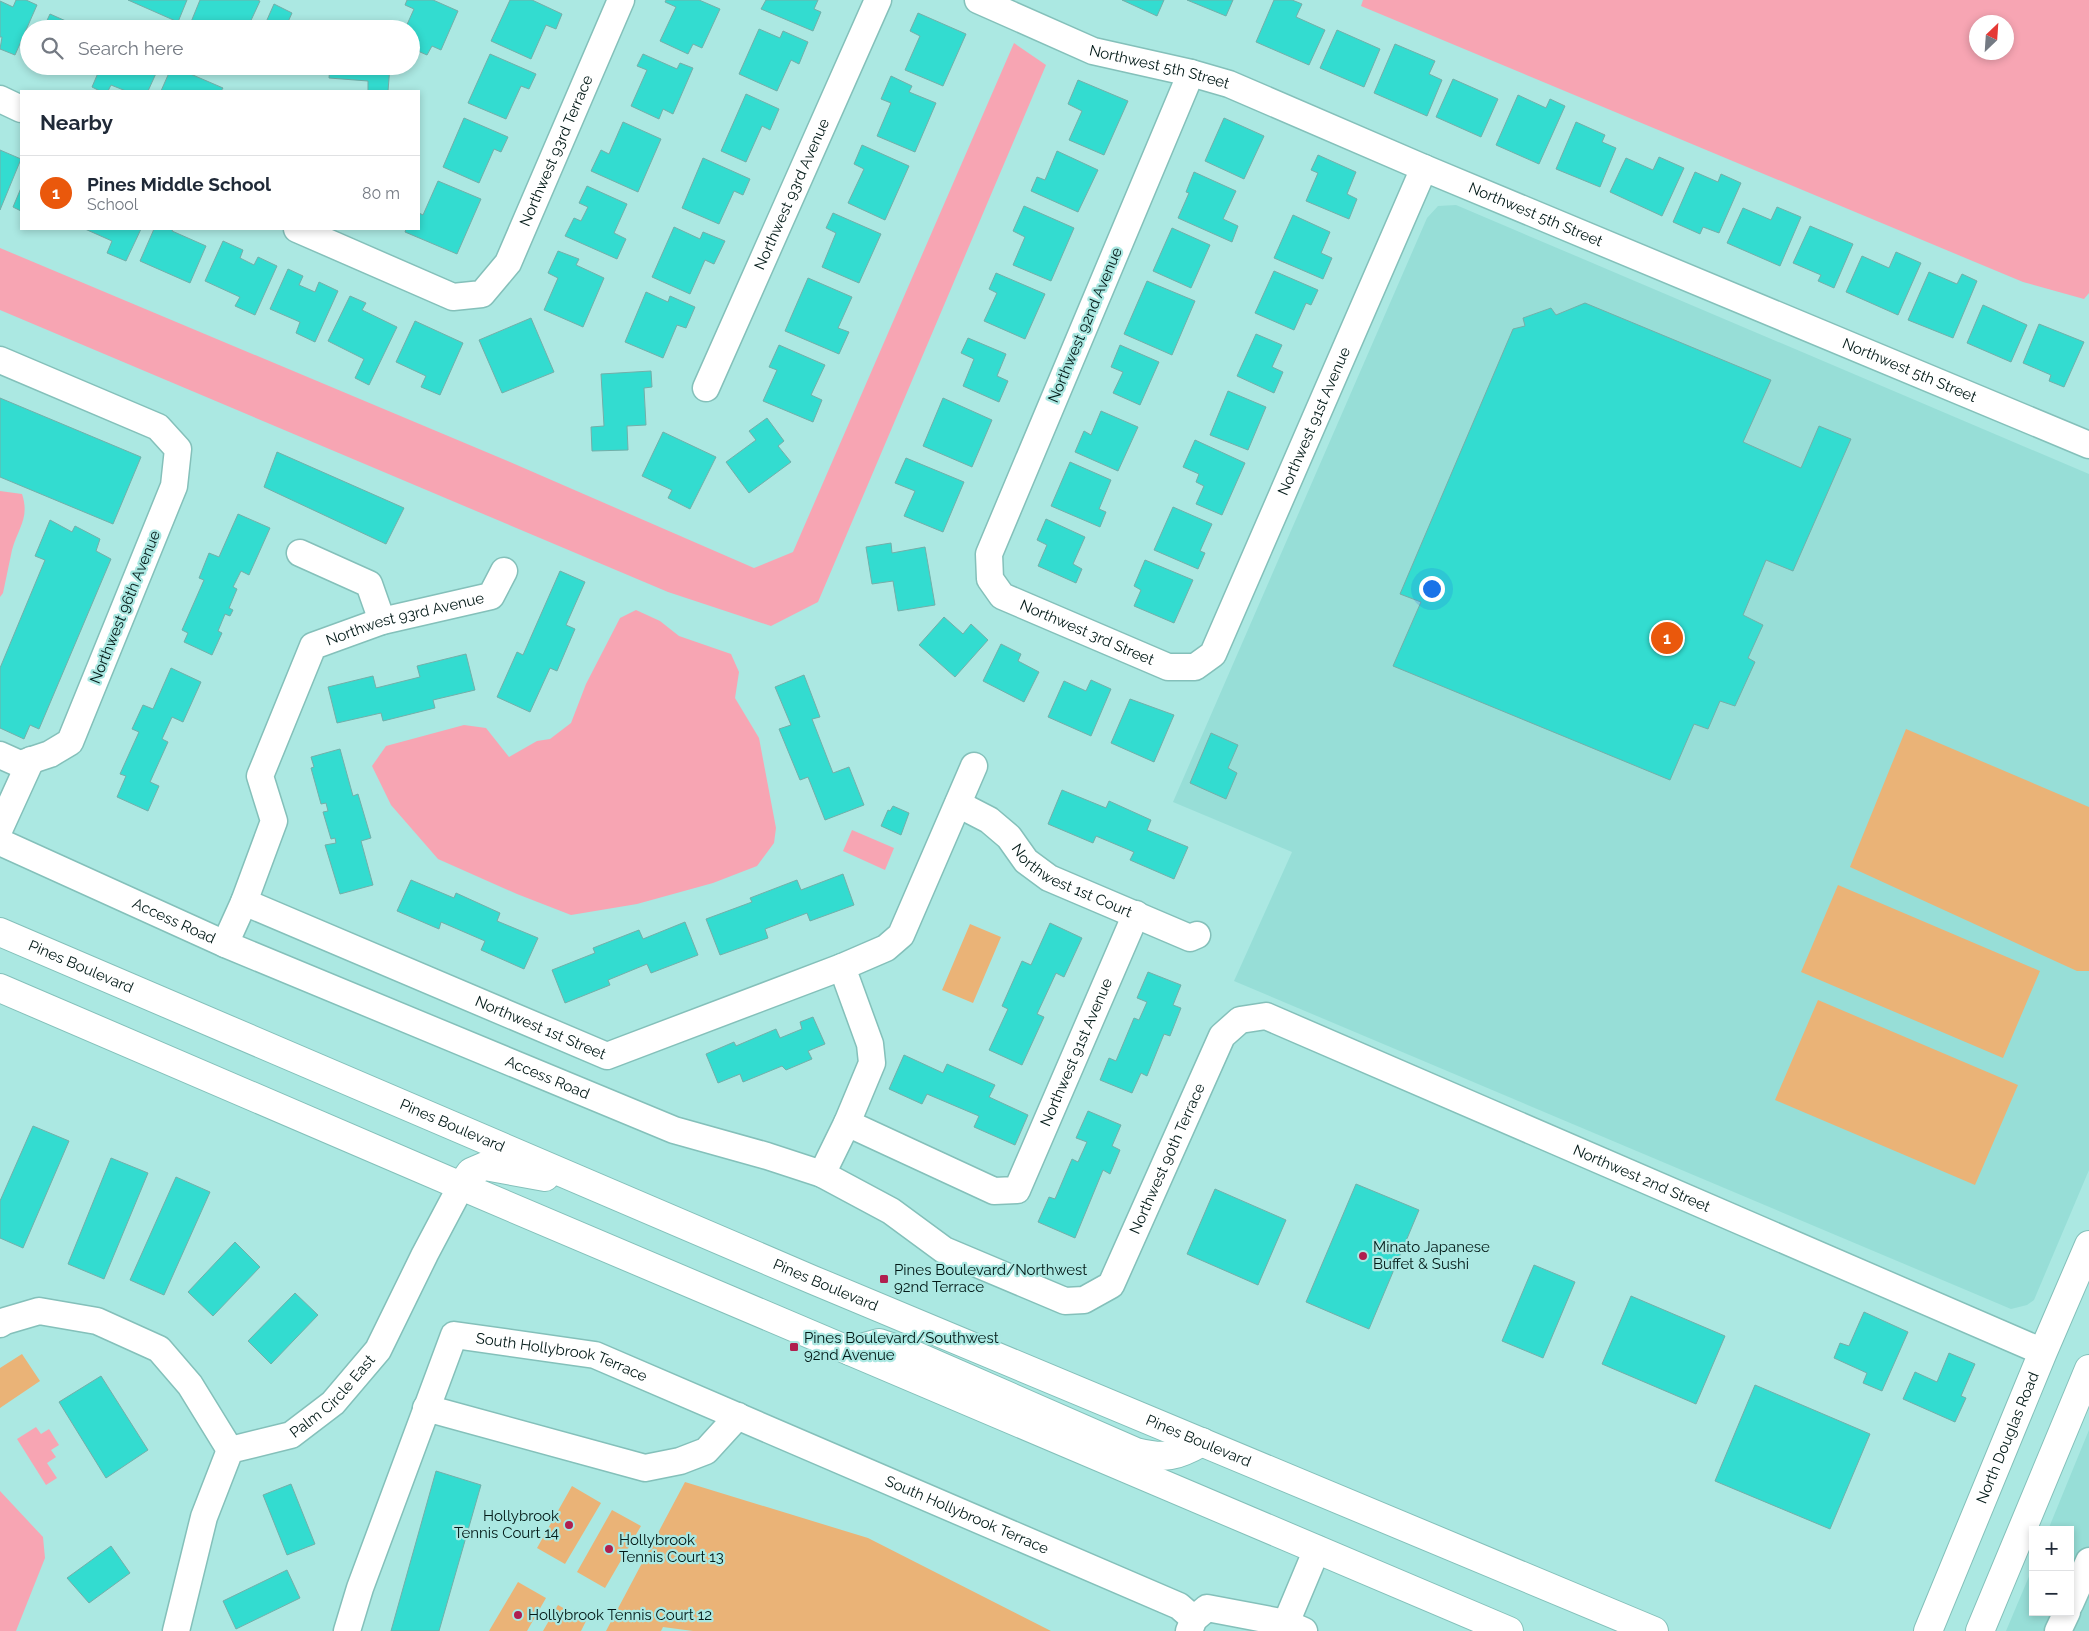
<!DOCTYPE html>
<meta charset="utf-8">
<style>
:root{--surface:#fff;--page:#f2f2f3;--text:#1f2937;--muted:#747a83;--line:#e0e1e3;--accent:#ea580c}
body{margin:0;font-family:Raleway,sans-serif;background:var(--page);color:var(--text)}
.controls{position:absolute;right:15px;bottom:15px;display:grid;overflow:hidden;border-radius:0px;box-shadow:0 2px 8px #0003}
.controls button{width:45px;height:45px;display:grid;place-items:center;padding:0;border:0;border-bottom:1px solid var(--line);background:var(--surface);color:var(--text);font:25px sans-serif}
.compass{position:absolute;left:1969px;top:15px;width:45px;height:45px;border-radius:50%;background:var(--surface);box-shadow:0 2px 8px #0003;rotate:25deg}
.you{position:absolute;left:1431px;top:588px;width:18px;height:18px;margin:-12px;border:4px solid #fff;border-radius:50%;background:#1a73e8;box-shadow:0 0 0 8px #1a73e833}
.badge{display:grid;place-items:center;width:32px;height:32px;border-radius:50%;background:var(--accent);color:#fff;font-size:16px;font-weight:700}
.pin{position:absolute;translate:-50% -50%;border:2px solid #fff;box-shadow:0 1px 5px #0006}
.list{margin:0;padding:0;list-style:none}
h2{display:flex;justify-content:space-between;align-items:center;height:65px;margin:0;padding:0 20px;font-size:21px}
h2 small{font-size:16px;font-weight:400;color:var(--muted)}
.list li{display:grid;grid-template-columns:32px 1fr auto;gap:15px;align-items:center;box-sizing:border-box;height:75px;padding:0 20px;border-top:1px solid var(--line)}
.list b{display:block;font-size:19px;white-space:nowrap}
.list p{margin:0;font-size:16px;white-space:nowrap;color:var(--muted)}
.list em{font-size:16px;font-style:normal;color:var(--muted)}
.icon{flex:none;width:28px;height:28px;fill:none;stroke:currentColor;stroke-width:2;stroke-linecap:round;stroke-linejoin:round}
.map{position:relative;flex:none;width:2089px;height:1631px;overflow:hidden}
.search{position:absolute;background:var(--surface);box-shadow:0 2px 8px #0003;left:20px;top:20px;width:400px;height:55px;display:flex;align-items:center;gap:12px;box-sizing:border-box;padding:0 18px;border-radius:28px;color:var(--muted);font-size:19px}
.panel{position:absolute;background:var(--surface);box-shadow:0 2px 8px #0003;left:20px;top:90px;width:400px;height:140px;border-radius:0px}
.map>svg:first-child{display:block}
.built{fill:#97ded7}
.green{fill:#eab377}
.water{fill:#f7a5b3;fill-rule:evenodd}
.building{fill:#33dcd0;stroke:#73afa9}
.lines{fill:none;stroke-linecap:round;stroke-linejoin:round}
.minor-casing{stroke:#84c0ba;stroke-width:29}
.major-casing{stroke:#84c0ba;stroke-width:30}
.highway-casing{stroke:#84c0ba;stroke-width:30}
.minor{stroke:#fff;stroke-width:26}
.major{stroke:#fff;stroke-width:28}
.highway{stroke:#fff;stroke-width:28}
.poi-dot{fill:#b01f4f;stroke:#abe8e2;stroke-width:2}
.labels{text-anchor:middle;stroke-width:4.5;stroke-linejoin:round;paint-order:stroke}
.street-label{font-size:15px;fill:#021917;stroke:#abe8e2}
.poi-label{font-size:15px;fill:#021917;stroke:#abe8e2;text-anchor:start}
</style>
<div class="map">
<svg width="2089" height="1631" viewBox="0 0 2089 1631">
<rect width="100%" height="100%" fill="#abe8e2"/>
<path class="built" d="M1456,205l633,269v696l-55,130 -7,5 -16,4 -777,-328 58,-129 -119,-50 254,-584 11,-12z
M2089,1430v201h-83l27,-64v45h37v-82h-22z"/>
<path class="green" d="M1906,729l183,78v164h-12l-227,-104z
M1838,885l202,86 -37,87 -202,-86z
M970,924l31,13 -28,66 -31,-13z
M1818,1000l200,85 -43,100 -200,-85z
M22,1354l18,27 -40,27v-40z
M685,1482l183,56 183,93h-358l-30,-4 -2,4h-55z
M572,1486l29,17 -36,61 -28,-16z
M612,1510l29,16 -36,62 -28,-16z
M518,1582l28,16 -19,33h-38z
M558,1605l28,16 -5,10h-38z"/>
<path class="water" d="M1363,0h726v293l-5,6 -61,-17 -662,-276zM2006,22v30h-30v-30z
M1014,43l32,22 -228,537 -47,24 -103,-34 -668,-282v-62l510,214 244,106 39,-16z
M0,491l22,3c8,24 -4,34 -10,56 -3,14 -6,29 -9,43l-3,4z
M636,610l24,11 19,15 52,18 8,18 -4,26 24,40 17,90 -2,15 -17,23 -44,17 -76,21 -66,11 -54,-21 -79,-35 -47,-54 -19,-39 14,-20 78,-21 22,3 23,29 28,-16 13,-2 21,-16 15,-39 34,-66z
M852,830l42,18 -9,22 -42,-19z
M36,1427l5,7 8,-5 10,16 -8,5 5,7 -9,6 10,15 -11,7 -29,-46z
M0,1491l43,46 2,21 -29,73h-16z"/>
<path class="building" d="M16,0h10l11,5 -22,50 -15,-6 2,-12h-2v-36l13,6z
M128,0h59l-9,22z
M200,0h57l3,1 -13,28h-41l-15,-7z
M407,0h26l25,11 -17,39 -9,-4 -5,9 -16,-7v-19h-6l9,-20 -9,-4z
M510,0h22l30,14 -6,15 -10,-4 -15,34 -40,-18z
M666,0h33l21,9 -18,39 -9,-4 -5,10 -28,-13 16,-34 -11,-5z
M766,0h52l-4,9 7,3 -8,19 -52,-22z
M1122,0h42l-7,16z
M1187,0h46l-7,16z
M1274,0h18l10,4 -6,13 29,13 -16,35 -53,-23z
M274,4l18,9 -4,9 17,7h-42z
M918,13l48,21 -23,52 -38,-16 15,-34 -10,-5z
M50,14l34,15h-41z
M759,29l21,9 3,-7 25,11 -9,22 -8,-4 -14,31 -38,-17z
M1337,30l43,19 -16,38 -44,-19z
M1395,44l40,17 -6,13 13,6 -15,36 -53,-23z
M490,54l46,20 -7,15 -8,-3 -15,33 -38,-16z
M643,54l34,15 3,-6 13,5 -20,46 -10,-5 -4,10 -28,-13 16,-36 -10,-4z
M68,66h18l-3,7z
M101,66h52l5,3 -10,22h-22l-15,-6 -3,6h-8l-8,-4z
M172,66l51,22 -2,3h-60z
M288,66h20l-3,8z
M330,66h60l-2,25h-20v-10l-39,-3z
M891,76l21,10 -3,6 27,11 -21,49 -38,-16 14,-33 -10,-4z
M1453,79l45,20 -17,38 -45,-20z
M1078,80l50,21 -24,54 -35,-15 13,-29 -14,-7z
M746,94l33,15 -9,21 -8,-4 -16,36 -25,-11z
M1518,95l28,13 4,-9 15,7 -26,58 -43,-19z
M464,118l44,19 -7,15 -7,-3 -15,34 -36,-16z
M1224,118l40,18 -20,43 -39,-18z
M623,122l38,17 -23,53 -47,-21 10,-21 8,4z
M1576,122l29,13 -3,7 14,6 -16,39 -44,-18z
M862,145l47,21 -24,54 -37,-17 16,-34 -10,-5z
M0,150l21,9 -21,51z
M1057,151l41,19 -20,42 -47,-21 6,-14 8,3z
M1318,155l38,17 -9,22 10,5 -8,20 -43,-18 12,-28 -7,-3z
M1659,157l25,11 -22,48 -52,-24 16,-34 27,12z
M703,158l47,21 -7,16 -9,-4 -15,33 -37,-16z
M1194,172l42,19 -13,28 15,7 -6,16 -54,-24 11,-25 -3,-1z
M1695,172l23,10 3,-8 20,9 -22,50 -16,-6 -3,7 -27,-12z
M438,181l43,18 -24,55 -52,-22 1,-3h13v-16l4,2z
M587,186l40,18 -13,29 12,6 -9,20 -52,-23 9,-18 7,3 7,-14 -9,-4z
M21,188v23l-8,-4z
M1024,206l50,22 -23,53 -38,-16 12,-28 -12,-6z
M1777,207l24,10 -21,49 -53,-23 16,-35 28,12z
M833,213l48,21 -22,49 -37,-16 14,-34 -10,-5z
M1293,215l37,17 -9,21 11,5 -9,21 -49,-21z
M1810,226l43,18 -19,44 -16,-7 3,-6 -28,-12z
M674,227l26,12 3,-7 22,9 -11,23 -9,-4 -15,34 -38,-17z
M1172,228l38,17 -19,43 -38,-17z
M85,229h56l-15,32 -19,-8 5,-12z
M154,229h19l-1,2 34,15 -16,37 -50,-22z
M223,241l20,9 -3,8 14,7 4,-8 19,9 -22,49 -20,-9 5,-9 -35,-16z
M558,251l21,8 -3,6 28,13 -21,49 -39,-17 14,-32 -10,-5z
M1896,252l25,11 -23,52 -52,-23 16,-36 27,12z
M288,269l15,7 -4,9 16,7 4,-10 19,9 -23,51 -19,-9 4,-11 -30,-13z
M1274,271l44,19 -7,15 -5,-2 -12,27 -39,-17z
M1929,272l28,12 5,-10 15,7 -24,57 -45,-18z
M996,273l49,21 -20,45 -41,-18 13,-28 -8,-4z
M808,278l44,19 -14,31 11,4 -10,22 -54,-23z
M1147,281l48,20 -23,54 -48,-21z
M646,292l22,10 2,-6 25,11 -9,21 -9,-3 -14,33 -38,-16z
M350,296l16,7 -4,7 35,17 -28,58 -14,-7 9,-19 -36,-18z
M1585,303l186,77 -28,62 58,26 18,-42 32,13 -58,132 -27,-11 -23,55 20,10 -15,33 7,4 -20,44 -15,-5 -12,28 -14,-5 -24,56 -277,-114 28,-64 -21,-8 113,-265 12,-3 -2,-8 28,-10 5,7z
M1983,305l44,20 -16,37 -44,-19z
M531,318l23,54 -52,21 -23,-53z
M415,321l48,22 -23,52 -19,-8 5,-11 -30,-14z
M2039,324l45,18 -20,45 -15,-6 2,-6 -28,-12z
M1256,334l26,11 -10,22 11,5 -9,21 -37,-17z
M968,338l38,16 -9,22 11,5 -9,21 -36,-16 11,-27 -13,-6z
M779,345l46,20 -14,30 11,5 -9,22 -50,-21 14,-31 -8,-3z
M1120,345l39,17 -19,43 -27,-12 10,-21 -12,-5z
M651,371l1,16 -8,1 2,37 -19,1 1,24 -36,1 -1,-24 13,-1 -3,-52z
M1228,391l38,16 -18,43 -38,-15z
M0,398l141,59 -28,67 -113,-47z
M943,398l49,22 -20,47 -49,-21z
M1101,411l37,16 -20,44 -43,-19 9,-21 7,4z
M767,418l17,23 -6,5 13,16 -42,31 -23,-31 30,-22 -7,-9z
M663,432l53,25 -26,52 -22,-11 4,-8 -30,-14z
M1195,440l50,23 -23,52 -26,-11 8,-18 -8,-4 3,-8 -16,-7z
M277,452l127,56 -18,36 -122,-57z
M906,458l58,24 -21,50 -39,-16 11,-25 -20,-8z
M1070,462l41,18 -12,29 7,3 -6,15 -49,-21z
M1173,507l39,17 -12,27 5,2 -7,16 -44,-19z
M238,514l32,14 -21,47 -8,-4 -8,16 4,2 -8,19 4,2 -3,6 -5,-2 -7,17 4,2 -10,22 -28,-13 4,-9 -6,-3 22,-50 -5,-2 10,-25 10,4z
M1046,519l39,18 -12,27 9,5 -6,14 -38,-17 9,-21 -10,-5z
M50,520l22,12 3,-6 25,13 -4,12 15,8 -72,170 -9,-4 -6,14 -24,-11v-60l45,-108 -10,-4z
M891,543l1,10 33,-6 10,58 -37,6 -5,-30 -21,3 -6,-37z
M1145,560l48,20 -19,43 -40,-17 7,-16 -7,-4z
M560,571l25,11 -19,43 9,4 -18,42 -7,-3 -20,44 -33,-15 20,-45 6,3z
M944,617l19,17 8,-10 17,16 -33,37 -36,-32z
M1001,644l20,10 -3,7 21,11 -15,30 -41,-21z
M466,654l9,36 -42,10 2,8 -52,13 -2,-8 -44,10 -9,-36 45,-11 3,12 44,-11 -3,-11z
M171,668l30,14 -18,40 -11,-5 -10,22 6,3 -18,40 9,4 -11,25 -31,-14 9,-21 -6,-2 19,-42 -7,-3 11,-24 10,4z
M804,675l16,42 -8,2 21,54 16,-6 15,38 -39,15 -17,-43 -8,3 -21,-51 12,-4 -16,-38z
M1091,680l20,9 -20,47 -43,-19 16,-36 22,10z
M1130,699l44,16 -20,47 -43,-19z
M1211,733l27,12 -10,23 9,5 -11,26 -36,-16z
M340,749l13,47 5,-2 13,44 -10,3 12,44 -33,9 -15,-49 11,-2 -1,-5 -4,1 -8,-27 5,-1 -2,-8 -5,1 -10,-36 3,-1 -3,-10z
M1062,790l44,18 3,-7 42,19 -4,10 41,17 -14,32 -44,-19 4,-8 -38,-16 -3,7 -45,-19z
M893,806l16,7 -8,22 -20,-9 7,-16 2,1z
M843,874l11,31 -44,16 -3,-8 -42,16 3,9 -48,17 -14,-36 46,-17 -2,-4 47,-18 4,10z
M411,880l43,18 2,-5 44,20 -3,8 41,17 -14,31 -43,-19 4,-9 -44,-19 -2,7 -42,-18z
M685,922l13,33 -47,18 -4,-9 -39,16 2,5 -45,18 -13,-33 43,-17 -2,-5 46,-18 4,9z
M1050,923l32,15 -18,39 -8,-4 -19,41 7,3 -22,48 -33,-15 19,-41 -6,-3 20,-45 9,4z
M1148,972l33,13 -8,20 8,3 -11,28 -6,-2 -17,42 -6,-3 -9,20 -32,-13 9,-22 7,3 18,-43 5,2 8,-18 -10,-4z
M813,1017l12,27 -17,7 4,8 -26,11 -4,-4 -39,16 -3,-8 -22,9 -12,-29 28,-12 2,4 40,-17 4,9 22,-9 -2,-7z
M904,1055l39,18 4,-9 48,21 -6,12 39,18 -13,30 -41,-18 5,-11 -52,-22 -5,10 -33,-15z
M1088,1111l33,14 -9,21 8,4 -10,24 -7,-4 -28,68 -37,-16 11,-25 6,2 17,-40 6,3 9,-20 -11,-4z
M33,1126l36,15 -46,107 -23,-10v-37z
M111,1158l37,15 -44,106 -36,-15z
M176,1177l34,15 -46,103 -34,-15z
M1356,1184l63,26 -50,119 -63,-27z
M1215,1189l71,31 -28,65 -71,-31z
M235,1242l25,25 -47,49 -25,-24z
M1534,1265l41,17 -32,76 -41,-17z
M295,1293l23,22 -47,49 -23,-23z
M1631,1296l94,40 -29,68 -94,-40z
M1864,1312l44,20 -26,59 -19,-8 4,-10 -33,-15 6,-15 9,3z
M1949,1353l26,11 -14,32 5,2 -11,24 -52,-23 12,-27 22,10z
M101,1376l47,74 -42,28 -47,-76z
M1755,1385l115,49 -40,95 -115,-48z
M436,1471l45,14 -42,146h-48z
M291,1484l24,60 -28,11 -24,-60z
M111,1546l19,27 -41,30 -22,-25z
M287,1570l13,28 -64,31 -13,-28z"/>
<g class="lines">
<defs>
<g id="minor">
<path id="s1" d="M978,0l115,51 98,22 38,11 195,84 665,277"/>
<path id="s2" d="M1191,73l-202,481 1,25 12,17 166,71h27l18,-13 211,-486"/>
<path d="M0,99l21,10"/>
<path id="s3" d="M297,229l156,68 29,-3 26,-31 113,-263"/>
<path d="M0,360l158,67 20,22 -4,37 -104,256 -20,12 -30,10 -20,-9"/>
<path id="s4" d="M706,388l172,-388"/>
<path d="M300,553l69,31 13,37"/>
<path id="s5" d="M958,804l31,16 20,17 17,24 23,17 141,60 7,-3"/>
<path d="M0,828l31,-68"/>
<path id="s6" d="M0,842l225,102 449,186 93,26 55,18 69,37 53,39 121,51 19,-1 27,-15 111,-249 18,-16 26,-4 777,336"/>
<path id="s7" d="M244,902l363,154 235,-89"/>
<path id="s8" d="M225,944l19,-42 30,-81 -14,-45 53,-130 69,-25 109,-25 13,-25"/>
<path id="s9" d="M847,1123l147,68 23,-1 119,-276"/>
<path d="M822,1174l25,-51 25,-60 -2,-19 -28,-77 44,-19 15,-13 73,-169"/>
<path d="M0,1324l5,-3 34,-10 58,10 62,28 31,36 40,65"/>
<path d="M426,1408l219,60 35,-7 26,-10 32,-35"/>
<path d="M2070,1604l19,-43"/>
<path id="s10" d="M176,1631l28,-114 26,-67 61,-15 42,-32 45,-53 47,-96 36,-68"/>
<path id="s11" d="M347,1631l13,-43 94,-253 141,20 584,251 15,13"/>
<path d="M1189,1631l5,-12 13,-11 79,15"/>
<path d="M1304,1631l-18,-8 31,-74"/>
<path d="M2058,1631l9,-19"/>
</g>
<g id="major">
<path id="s12" d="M1928,1631l115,-279 46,-107"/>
<path d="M1980,1631l109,-262"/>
</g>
<g id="highway">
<path id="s13" d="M0,932l813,348 841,351"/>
<path d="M0,988l461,198 1048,445"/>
<path d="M461,1186l10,-14 14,-6 60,11"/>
<path d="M850,1351l29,-8 33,11 224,98c29,7 40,5 66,-10"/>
</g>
</defs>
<use href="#minor" class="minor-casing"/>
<use href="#major" class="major-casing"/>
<use href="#highway" class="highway-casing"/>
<use href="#minor" class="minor"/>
<use href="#major" class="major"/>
<use href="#highway" class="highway"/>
</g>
<g class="poi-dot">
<circle cx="1363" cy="1256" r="5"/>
<rect x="879" y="1274" width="10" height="10" rx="2.5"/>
<rect x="789" y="1342" width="10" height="10" rx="2.5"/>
<circle cx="569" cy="1525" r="5"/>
<circle cx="609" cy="1549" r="5"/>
<circle cx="518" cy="1615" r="5"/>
</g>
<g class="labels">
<g class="street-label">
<text dy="5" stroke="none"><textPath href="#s1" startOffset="194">Northwest 5th Street</textPath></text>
<text dy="5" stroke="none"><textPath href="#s3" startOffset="362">Northwest 93rd Terrace</textPath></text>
<text dy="5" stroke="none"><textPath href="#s4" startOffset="212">Northwest 93rd Avenue</textPath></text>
<text dy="5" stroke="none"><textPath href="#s1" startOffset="599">Northwest 5th Street</textPath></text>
<text transform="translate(1085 325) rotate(-67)" y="5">Northwest 92nd Avenue</text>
<text dy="5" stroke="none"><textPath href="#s1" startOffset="1004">Northwest 5th Street</textPath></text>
<text dy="5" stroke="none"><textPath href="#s2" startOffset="1051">Northwest 91st Avenue</textPath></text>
<text transform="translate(125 607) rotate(-68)" y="5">Northwest 96th Avenue</text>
<text dy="5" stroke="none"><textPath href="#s8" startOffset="416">Northwest 93rd Avenue</textPath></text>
<text dy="5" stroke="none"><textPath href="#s2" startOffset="660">Northwest 3rd Street</textPath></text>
<text dy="5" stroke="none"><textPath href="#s5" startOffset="140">Northwest 1st Court</textPath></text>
<text dy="5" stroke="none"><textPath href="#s6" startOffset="191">Access Road</textPath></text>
<text dy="5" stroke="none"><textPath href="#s13" startOffset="88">Pines Boulevard</textPath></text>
<text dy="5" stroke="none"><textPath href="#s7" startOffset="322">Northwest 1st Street</textPath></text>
<text dy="5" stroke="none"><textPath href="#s9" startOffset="335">Northwest 91st Avenue</textPath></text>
<text dy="5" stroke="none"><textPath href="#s6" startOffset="596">Access Road</textPath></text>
<text dy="5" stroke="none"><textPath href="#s13" startOffset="492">Pines Boulevard</textPath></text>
<text dy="5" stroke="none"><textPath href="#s6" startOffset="1351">Northwest 90th Terrace</textPath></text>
<text dy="5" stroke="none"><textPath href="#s6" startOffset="1945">Northwest 2nd Street</textPath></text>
<text dy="5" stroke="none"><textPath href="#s13" startOffset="898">Pines Boulevard</textPath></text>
<text dy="5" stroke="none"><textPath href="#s11" startOffset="425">South Hollybrook Terrace</textPath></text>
<text dy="5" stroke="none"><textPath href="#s10" startOffset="309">Palm Circle East</textPath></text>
<text dy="5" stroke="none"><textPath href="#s12" startOffset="209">North Douglas Road</textPath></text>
<text dy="5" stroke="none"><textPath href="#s13" startOffset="1302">Pines Boulevard</textPath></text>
<text dy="5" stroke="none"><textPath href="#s11" startOffset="862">South Hollybrook Terrace</textPath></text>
</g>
<g class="poi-label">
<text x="1373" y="1252">Minato Japanese<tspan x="1373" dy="17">Buffet &amp; Sushi</tspan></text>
<text x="894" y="1275">Pines Boulevard/Northwest<tspan x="894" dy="17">92nd Terrace</tspan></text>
<text x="804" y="1343">Pines Boulevard/Southwest<tspan x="804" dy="17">92nd Avenue</tspan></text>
<text x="559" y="1521" text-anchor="end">Hollybrook<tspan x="559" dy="17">Tennis Court 14</tspan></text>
<text x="619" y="1545">Hollybrook<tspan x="619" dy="17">Tennis Court 13</tspan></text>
<text x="528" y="1620">Hollybrook Tennis Court 12</text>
</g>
</g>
</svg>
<div class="controls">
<button>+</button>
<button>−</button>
</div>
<svg class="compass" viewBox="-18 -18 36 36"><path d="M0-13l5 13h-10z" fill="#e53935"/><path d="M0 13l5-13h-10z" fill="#747a83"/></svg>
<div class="you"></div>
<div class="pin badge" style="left:1667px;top:638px">1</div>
<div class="search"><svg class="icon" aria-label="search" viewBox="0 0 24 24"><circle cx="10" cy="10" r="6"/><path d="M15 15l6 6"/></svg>Search here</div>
<section class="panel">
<h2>Nearby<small></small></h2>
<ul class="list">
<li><span class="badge">1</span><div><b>Pines Middle School</b><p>School</p></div><em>80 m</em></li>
</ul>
</section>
</div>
